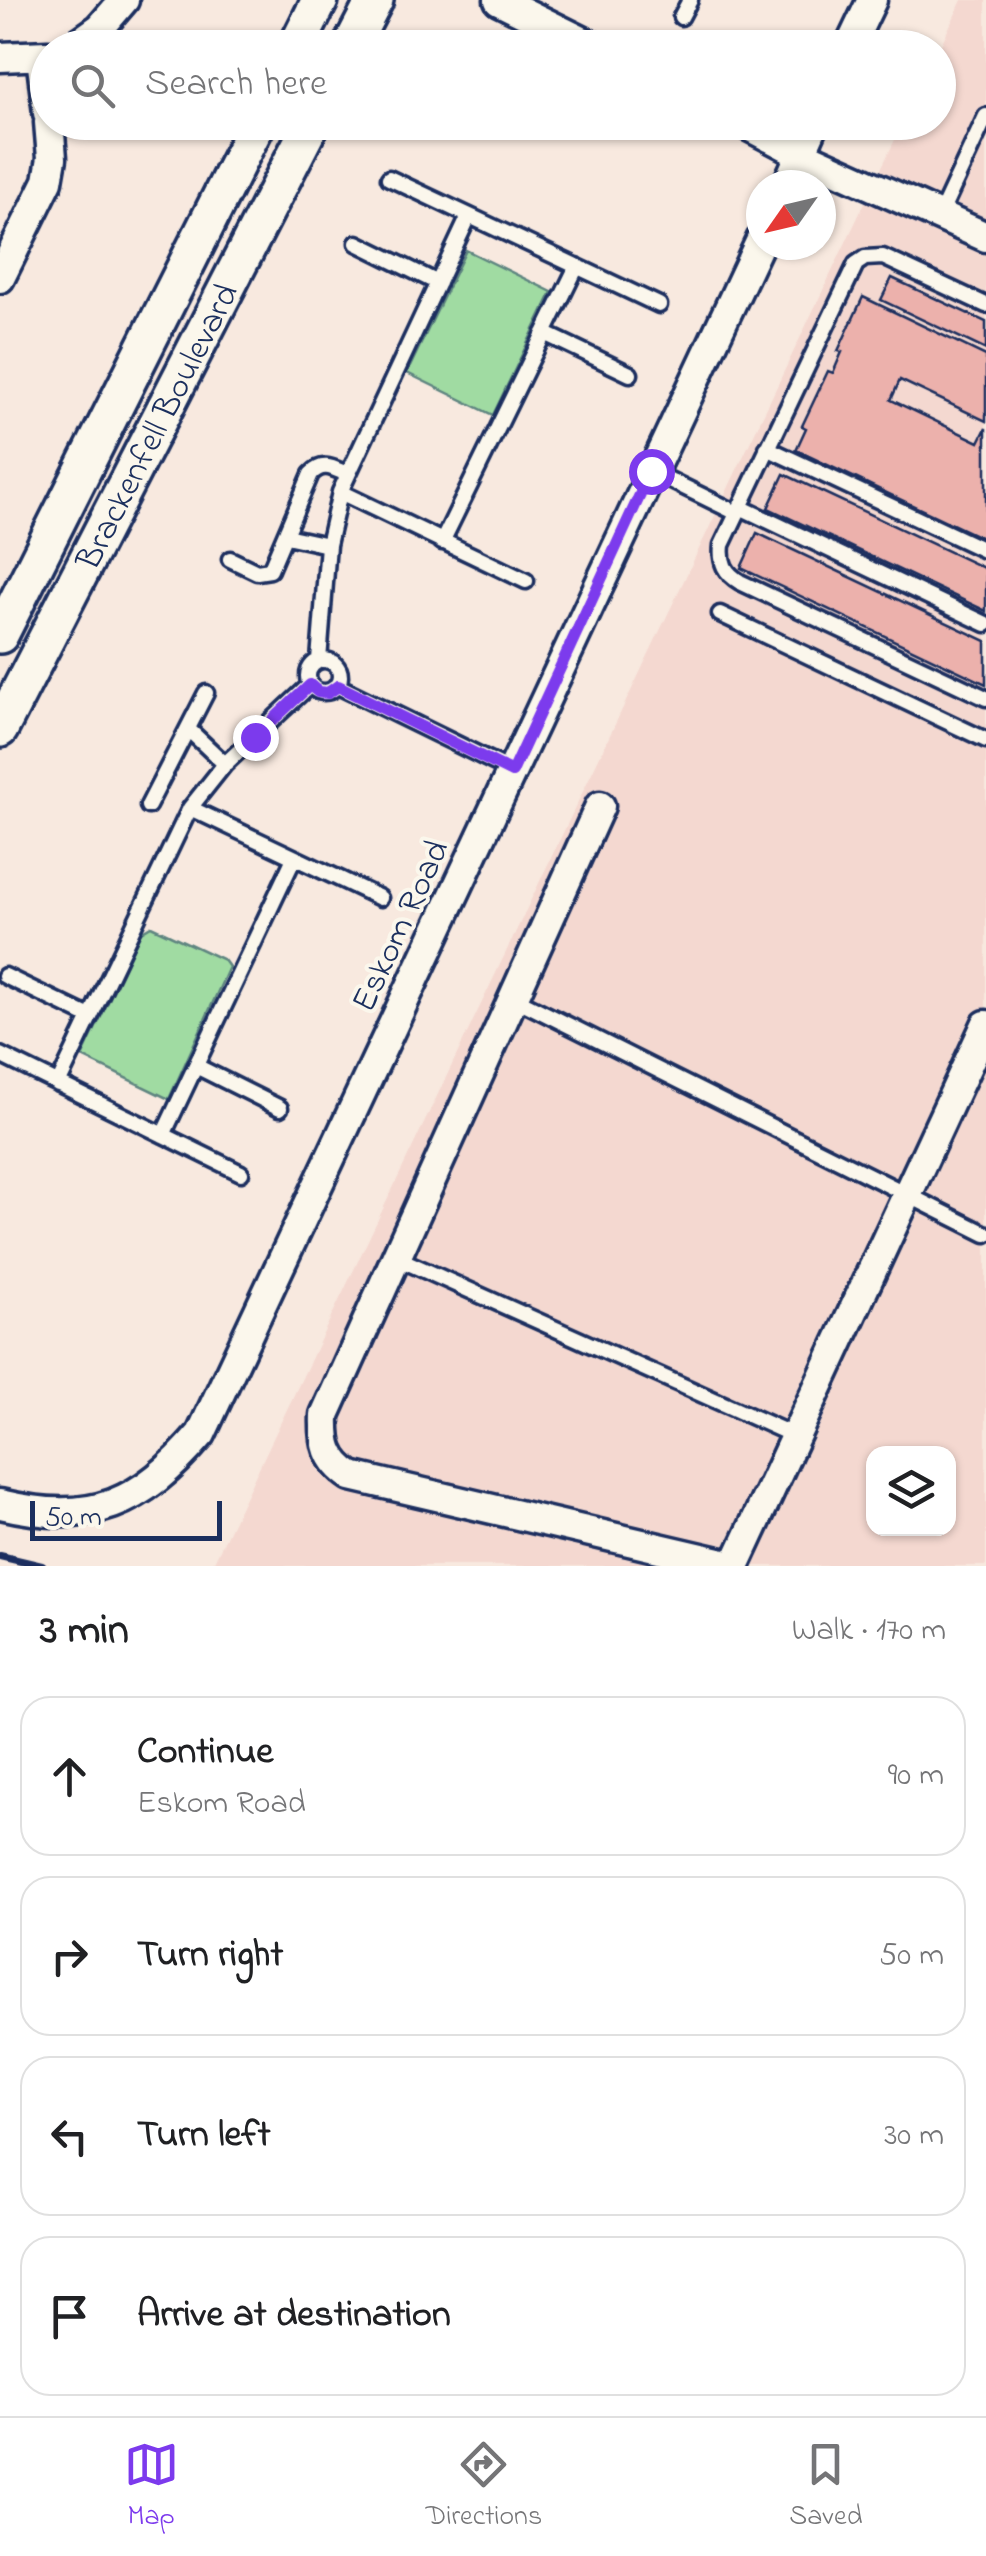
<!DOCTYPE html>
<meta charset="utf-8">
<style>
:root{--surface:#fff;--page:#f2f2f2;--text:#202124;--muted:#757577;--line:#e0e0e0;--accent:#7c3aed}
body{margin:0;font-family:"Indie Flower",sans-serif;background:var(--page);color:var(--text)}
.controls{position:absolute;right:30px;bottom:30px;display:grid;overflow:hidden;border-radius:20px;box-shadow:0 2px 8px #0004}
.controls button{width:90px;height:90px;display:grid;place-items:center;padding:0;border:0;border-bottom:2px solid var(--line);background:var(--surface);color:var(--text);font:50px sans-serif}
.compass{position:absolute;left:746px;top:170px;width:90px;height:90px;border-radius:50%;background:var(--surface);box-shadow:0 2px 8px #0004;rotate:236deg}
.scale{position:absolute;left:30px;bottom:25px;width:192px;box-sizing:border-box;padding-left:10px;border:5px solid #1b2f5e;border-top:0;font-size:28px;line-height:35px;white-space:nowrap;color:#1b2f5e;-webkit-text-stroke:8px #fbf7ec;paint-order:stroke}
.stop{position:absolute;width:30px;height:30px;margin:-22px;border:8px solid #7c3aed;border-radius:50%;background:#fff}
.stop.end{background:#7c3aed;border-color:#fff;box-shadow:0 2px 10px #0008}
.list{margin:0;padding:0;list-style:none}
h2{display:flex;justify-content:space-between;align-items:center;height:130px;margin:0;padding:0 40px;font-size:42px}
h2 small{font-size:32px;font-weight:400;color:var(--muted)}
.list li{display:grid;grid-template-columns:65px 1fr auto;gap:30px;align-items:center;box-sizing:border-box;height:160px;margin:0 20px 20px;padding:0 20px;border:2px solid var(--line);border-radius:30px}
.list b{display:block;font-size:38px;white-space:nowrap}
.list p{margin:0;font-size:32px;white-space:nowrap;color:var(--muted)}
.list em{font-size:32px;font-style:normal;color:var(--muted)}
.icon{flex:none;width:55px;height:55px;fill:none;stroke:currentColor;stroke-width:2;stroke-linecap:round;stroke-linejoin:round}
.map{position:relative;flex:none;width:986px;height:1566px;overflow:hidden}
.search{position:absolute;background:var(--surface);box-shadow:0 2px 8px #0004;left:30px;right:30px;top:30px;height:110px;display:flex;align-items:center;gap:25px;box-sizing:border-box;padding:0 35px;border-radius:55px;color:var(--muted);font-size:38px}
.sheet{height:850px;background:var(--surface)}
nav{display:flex;justify-content:space-around;align-items:center;box-sizing:border-box;height:140px;border-top:2px solid var(--line);background:var(--surface);font-size:28px;color:var(--muted)}
nav a{display:grid;justify-items:center;gap:5px}
nav .on{color:var(--accent)}
.map>svg:first-child{display:block}
.built{fill:#f4d8d0;fill-rule:evenodd}
.green{fill:#a0dba2;stroke:#5e8580;stroke-width:2.5}
.building{fill:#ecb1ac;stroke:#1b2f5e;stroke-width:2.5}
.lines{fill:none;stroke-linecap:round;stroke-linejoin:round}
.service-casing{stroke:#1b2f5e;stroke-width:21}
.minor-casing{stroke:#1b2f5e;stroke-width:35}
.tertiary-casing{stroke:#1b2f5e;stroke-width:42}
.service{stroke:#fbf7ec;stroke-width:14}
.minor{stroke:#fbf7ec;stroke-width:28}
.tertiary{stroke:#fbf7ec;stroke-width:35}
.rail{stroke:#1b2f5e;stroke-width:8}
.route{stroke:#7c3aed;stroke-width:12}
.labels{text-anchor:middle;stroke-width:8;stroke-linejoin:round;paint-order:stroke}
.street-label{font-size:35px;fill:#1b2f5e;stroke:#fbf7ec}
</style>
<div class="map">
<svg width="986" height="1566" viewBox="0 0 986 1566">
<rect width="100%" height="100%" fill="#f8e9df"/>
<filter id="ink" filterUnits="userSpaceOnUse"><feTurbulence type="fractalNoise" baseFrequency=".01" numOctaves="2"/><feDisplacementMap in="SourceGraphic" scale="20" xChannelSelector="R" yChannelSelector="G"/><feConvolveMatrix kernelMatrix="1 2 1 2 8 2 1 2 1" color-interpolation-filters="sRGB"/></filter>
<g filter="url(#ink)">
<path class="built" d="M962,0h24v1566h-774l691,-1443 35,-1 1,-73zM874,1454h74v74h-74z"/>
<path class="green" d="M466,250l86,42 -59,123 -86,-42z
M151,926l73,34 5,7 -60,132 -87,-42 59,-125z"/>
<path class="building" d="M892,278l94,44v28l-105,-50z
M863,297l123,59v65l-86,-41 -9,20 88,42 7,-14v112l-190,-90 10,-22 -4,-2 26,-55 5,2 9,-21 -4,-1z
M784,474l202,95v42l-218,-103z
M757,533l229,108v43l-245,-116z"/>
<g class="lines">
<defs>
<path id="service" d="M681,17l9,-17
M389,178l270,127
M940,215l46,-99
M357,243l81,40
M986,305l-103,-48 -18,1 -9,6 -134,281c-2,18 3,28 18,37l246,116
M544,333l86,41
M767,448l219,103
M651,471l86,42
M340,492l186,89
M740,507l246,117
M286,536l42,9
M442,542l135,-276
M230,559l27,13 13,-2 41,-96c12,-13 22,-6 36,0
M720,614l266,126
M308 676a16 16 0 1 1 32 0a16 16 0 1 1-32 0Z
M319,660l9,-115 12,-53 129,-276
M338,686l174,85
M188,729l37,35
M148,806l58,-113
M190,808l190,90
M5,976l85,41
M512,997l474,237
M0,1055l241,118
M196,1066l84,42
M58,1084l132,-276 35,-44 85,-79
M163,1135l131,-277
M395,1257l400,179"/>
<path id="minor" d="M499,0l97,48
M72,48l28,-20 24,-28
M849,48l23,-48
M0,57l48,-2
M41,57l7,56
M741,122l61,32 184,83
M787,185l28,-63
M0,278l48,-97 4,-23 -3,-36
M600,806l-275,609c-1,28 2,45 26,61l385,90
M0,1504c93,22 140,1 201,-70l560,-1194
M735,1566l251,-541"/>
<path id="tertiary" d="M296,48l24,-48
M350,48l25,-48
M0,635l258,-513
M0,729l312,-607"/>
</defs>
<use href="#service" class="service-casing"/>
<use href="#minor" class="minor-casing"/>
<use href="#tertiary" class="tertiary-casing"/>
<use href="#service" class="service"/>
<use href="#minor" class="minor"/>
<use href="#tertiary" class="tertiary"/>
<path class="rail" d="M0,1556l42,10"/>
</g>
</g>
<g class="lines" filter="url(#ink)">
<path class="route" d="M255,737l55,-52 8,7 10,1 10,-7 174,86 139,-301"/>
</g>
<g class="labels">
<g class="street-label">
<text transform="translate(156 426) rotate(-63)" y="12">Brackenfell Boulevard</text>
<text transform="translate(399 925) rotate(-65)" y="12">Eskom Road</text>
</g>
</g>
</svg>
<div class="controls">
<button><svg class="icon" aria-label="layers" viewBox="0 0 24 24"><path d="M12 4l9 5-9 5-9-5zM3 14l9 5 9-5"/></svg></button>
</div>
<svg class="compass" viewBox="-18 -18 36 36"><path d="M0-13l5 13h-10z" fill="#e53935"/><path d="M0 13l5-13h-10z" fill="#757577"/></svg>
<div class="scale">50 m</div>
<div class="stop" style="left:651px;top:471px"></div>
<div class="stop end" style="left:255px;top:737px"></div>
<div class="search"><svg class="icon" aria-label="search" viewBox="0 0 24 24"><circle cx="10" cy="10" r="6"/><path d="M15 15l6 6"/></svg>Search here</div>
</div>
<section class="sheet">
<h2>3 min<small>Walk · 170 m</small></h2>
<ul class="list">
<li><svg class="icon" aria-label="ahead" viewBox="0 0 24 24"><path d="M12 20V5M6 11l6-6 6 6"/></svg><div><b>Continue</b><p>Eskom Road</p></div><em>90 m</em></li>
<li><svg class="icon" aria-label="right" viewBox="0 0 24 24"><path d="M7 20v-9h11M14 6l5 5-5 5"/></svg><div><b>Turn right</b></div><em>50 m</em></li>
<li><svg class="icon" aria-label="left" viewBox="0 0 24 24"><path d="M17 20v-9H6M10 6l-5 5 5 5"/></svg><div><b>Turn left</b></div><em>30 m</em></li>
<li><svg class="icon" aria-label="arrive" viewBox="0 0 24 24"><path d="M6 21V4h12l-3 4 3 4H6"/></svg><div><b>Arrive at destination</b></div></li>
</ul>
</section>
<nav>
<a class="on"><svg class="icon" aria-label="map" viewBox="0 0 24 24"><path d="M3 6l6-2 6 2 6-2v14l-6 2-6-2-6 2zM9 4v14M15 6v14"/></svg>Map</a>
<a><svg class="icon" aria-label="directions" viewBox="0 0 24 24"><path d="M12 3l9 9-9 9-9-9zM9 14v-3h6M13 9l2 2-2 2"/></svg>Directions</a>
<a><svg class="icon" aria-label="saved" viewBox="0 0 24 24"><path d="M7 4h10v16l-5-4-5 4z"/></svg>Saved</a>
</nav>
